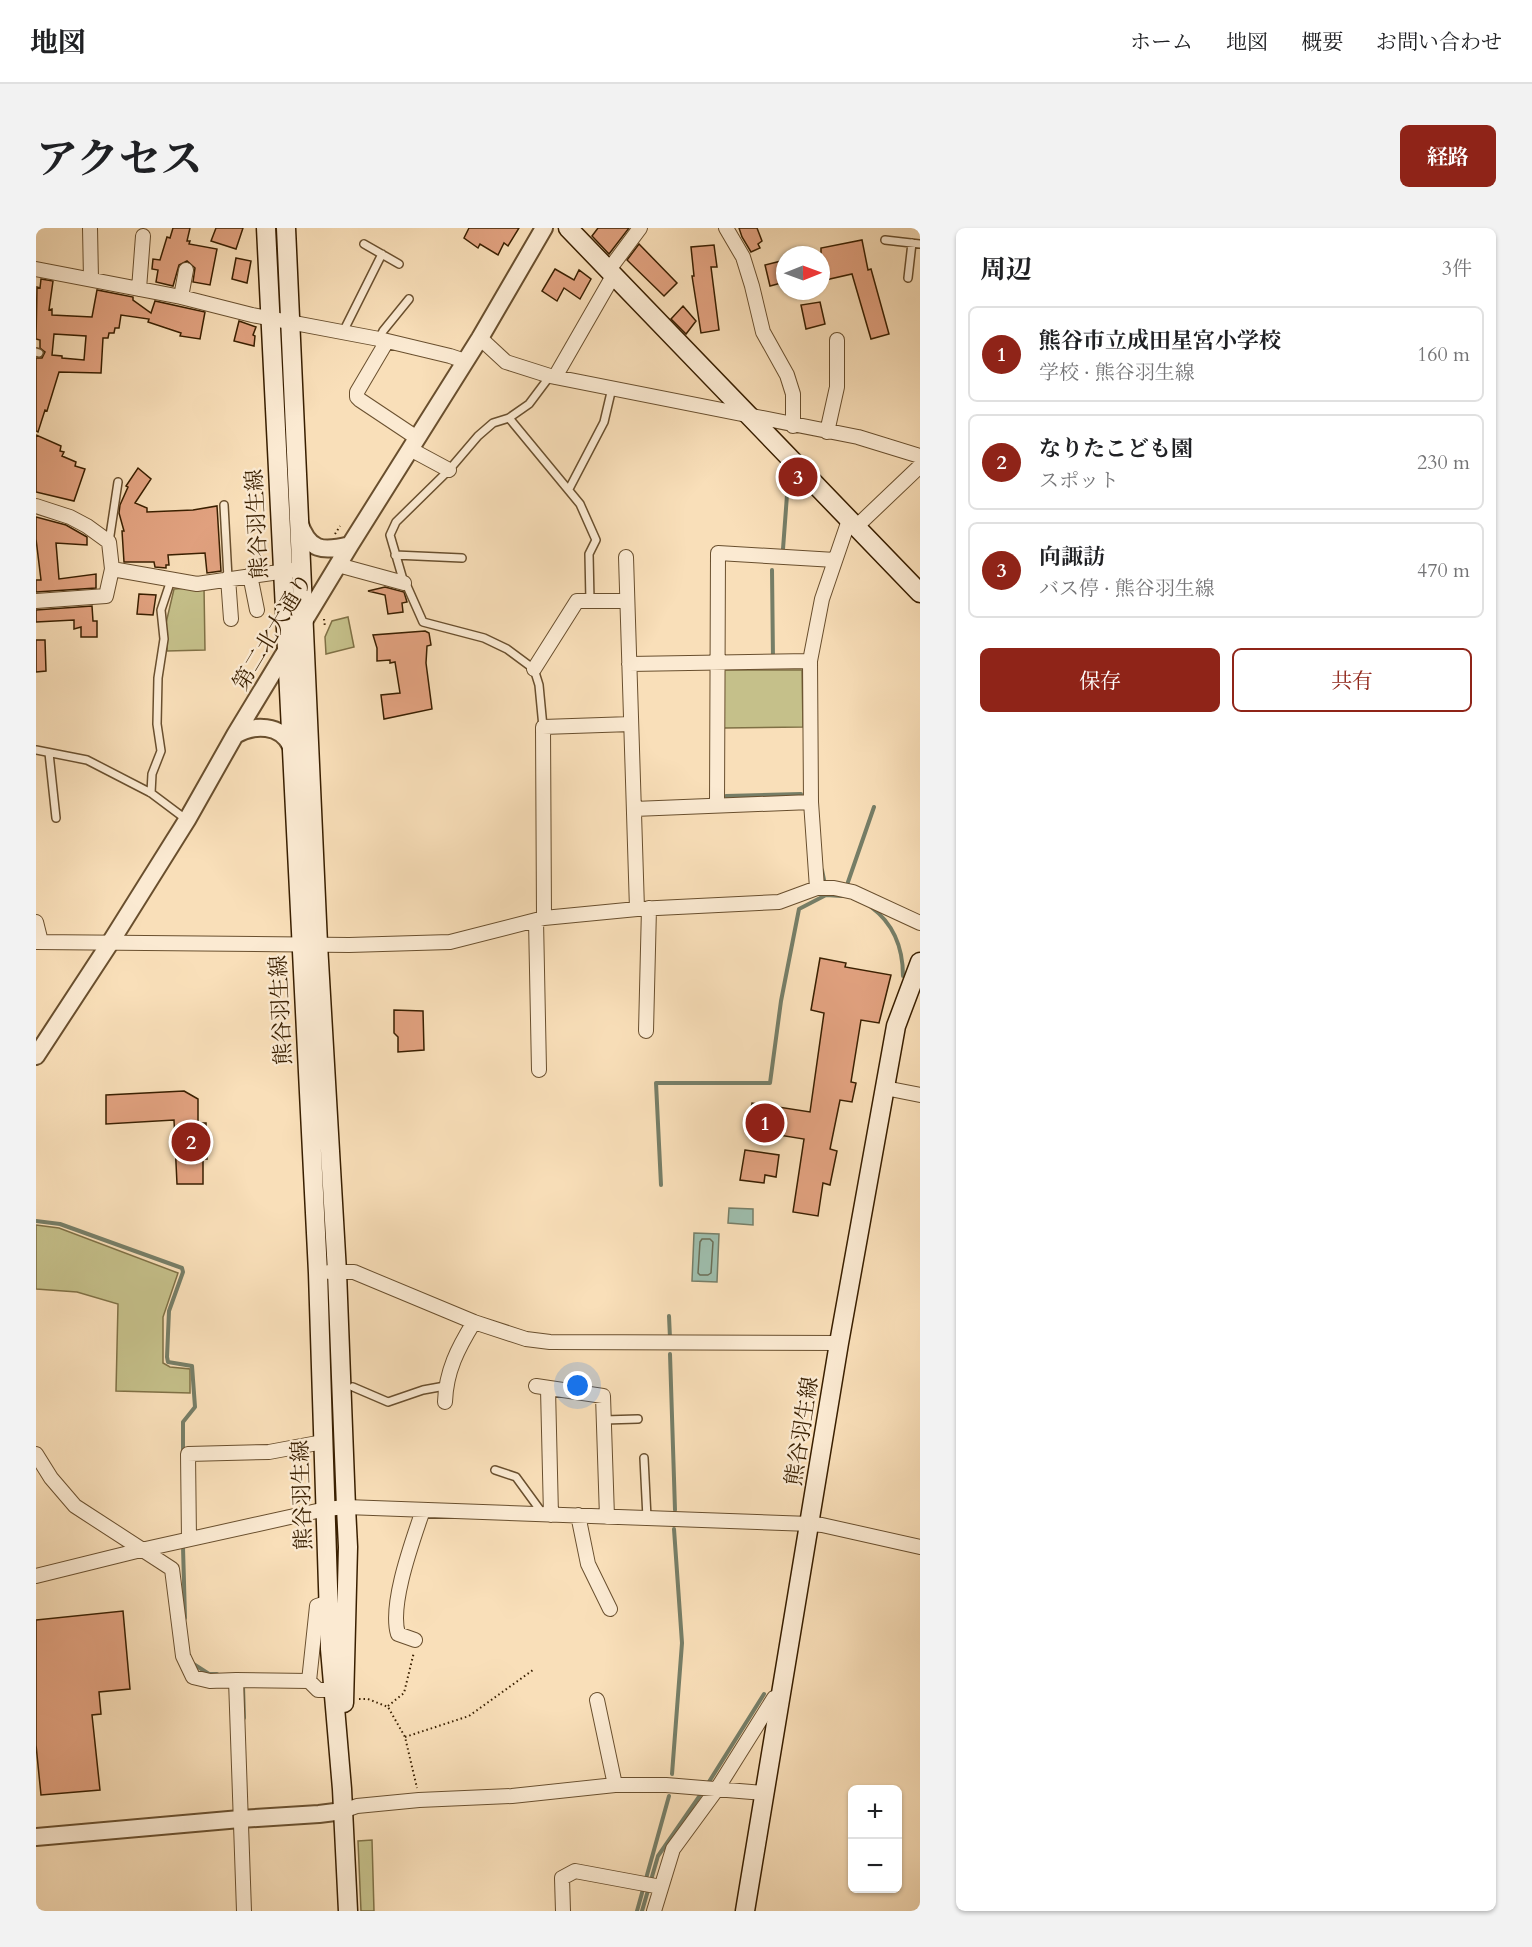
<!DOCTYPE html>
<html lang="ja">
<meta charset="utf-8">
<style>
:root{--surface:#fff;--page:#f2f2f2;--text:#202124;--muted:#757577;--line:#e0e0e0;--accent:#8f2418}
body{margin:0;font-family:Cardo,"Noto Serif JP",serif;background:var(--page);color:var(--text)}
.controls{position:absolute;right:18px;bottom:18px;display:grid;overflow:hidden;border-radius:9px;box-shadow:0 2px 4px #0004}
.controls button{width:54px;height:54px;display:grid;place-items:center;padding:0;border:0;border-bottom:2px solid var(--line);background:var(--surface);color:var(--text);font:30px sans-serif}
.compass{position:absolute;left:740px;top:18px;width:54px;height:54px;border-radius:50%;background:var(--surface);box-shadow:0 2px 4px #0004;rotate:89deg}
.you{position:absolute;left:542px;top:1158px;width:21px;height:21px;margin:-15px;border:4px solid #fff;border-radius:50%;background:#1a73e8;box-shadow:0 0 0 9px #1a73e833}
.badge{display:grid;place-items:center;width:39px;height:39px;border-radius:50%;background:var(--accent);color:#fff;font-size:20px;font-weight:700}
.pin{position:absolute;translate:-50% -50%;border:3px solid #fff;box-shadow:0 2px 6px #0006}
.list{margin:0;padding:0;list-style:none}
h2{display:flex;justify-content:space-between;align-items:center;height:78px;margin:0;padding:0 24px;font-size:26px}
h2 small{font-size:20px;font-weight:400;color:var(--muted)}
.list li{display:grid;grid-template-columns:39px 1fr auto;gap:18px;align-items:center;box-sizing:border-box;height:96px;margin:0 12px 12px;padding:0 12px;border:2px solid var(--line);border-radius:9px}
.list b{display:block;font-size:22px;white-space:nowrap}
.list p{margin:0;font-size:20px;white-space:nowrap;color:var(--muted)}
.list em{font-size:20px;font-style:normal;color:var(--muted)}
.actions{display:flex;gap:12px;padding:18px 24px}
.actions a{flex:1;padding:14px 0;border:2px solid var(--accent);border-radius:9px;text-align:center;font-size:21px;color:var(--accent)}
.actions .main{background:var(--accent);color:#fff}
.map{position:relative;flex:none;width:884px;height:1683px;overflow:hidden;border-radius:9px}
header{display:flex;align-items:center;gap:36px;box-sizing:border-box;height:84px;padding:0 30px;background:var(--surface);border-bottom:2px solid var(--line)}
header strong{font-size:28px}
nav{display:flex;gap:33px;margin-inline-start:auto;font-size:21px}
.intro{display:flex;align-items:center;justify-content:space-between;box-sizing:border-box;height:144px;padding:0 36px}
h1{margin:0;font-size:42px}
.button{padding:15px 27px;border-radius:9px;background:var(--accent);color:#fff;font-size:21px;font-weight:700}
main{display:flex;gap:36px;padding:0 36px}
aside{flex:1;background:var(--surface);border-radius:9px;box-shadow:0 2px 4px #0004}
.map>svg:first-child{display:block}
.green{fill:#c5c08a;stroke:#7f7045;stroke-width:1.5}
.water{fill:#9ebdac;stroke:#767e67;stroke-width:1.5}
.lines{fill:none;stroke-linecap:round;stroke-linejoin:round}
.shore{stroke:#6c6e56;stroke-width:1.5}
.stream{stroke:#767e67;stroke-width:4}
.building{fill:#e2a280;stroke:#391f00;stroke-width:1.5;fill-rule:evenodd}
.service-casing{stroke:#694f2e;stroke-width:10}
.minor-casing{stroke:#694f2e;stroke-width:16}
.tertiary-casing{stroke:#694f2e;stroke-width:20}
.secondary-casing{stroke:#391f00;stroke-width:21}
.path{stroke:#391f00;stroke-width:2;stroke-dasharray:1.5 3;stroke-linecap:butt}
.service{stroke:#fbead2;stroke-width:7}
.minor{stroke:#fbead2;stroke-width:14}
.tertiary{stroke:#fbead2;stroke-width:16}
.secondary{stroke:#fbead2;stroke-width:18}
.labels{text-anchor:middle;stroke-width:4.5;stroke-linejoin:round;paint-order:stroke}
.street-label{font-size:22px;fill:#391f00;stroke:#fbead2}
</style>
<header>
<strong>地図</strong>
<nav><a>ホーム</a><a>地図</a><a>概要</a><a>お問い合わせ</a></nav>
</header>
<div class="intro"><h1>アクセス</h1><a class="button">経路</a></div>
<main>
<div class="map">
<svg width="884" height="1683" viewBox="0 0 884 1683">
<rect width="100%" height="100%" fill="#f9dfb9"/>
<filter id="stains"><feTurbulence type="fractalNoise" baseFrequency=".00333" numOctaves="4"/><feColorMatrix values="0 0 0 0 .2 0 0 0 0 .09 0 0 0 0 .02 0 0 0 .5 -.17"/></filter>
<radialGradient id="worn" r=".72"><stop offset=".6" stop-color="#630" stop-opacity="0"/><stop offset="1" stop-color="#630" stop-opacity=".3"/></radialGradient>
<path class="green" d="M168,359l1,63 -38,1 -1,-28 8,-34z
M312,389l6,30 -28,7 -1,-17 7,-16z
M686,442h80l1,57 -79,1z
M0,997l23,3 119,45 -15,44v46l7,4 20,2v24l-74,-2 2,-87 -41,-12 -41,-3z
M336,1612l2,71h-13l-3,-70z"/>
<path class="water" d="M693,980l24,1v16l-25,-2z
M658,1005l25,1 -2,48 -25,-1z"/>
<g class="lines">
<path class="shore" d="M666,1011h8l3,3 -2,31 -3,2h-8l-2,-2 2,-31z"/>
<path class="stream" d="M747,321l6,-81
M736,342l1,89
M690,568l75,-2
M786,642l2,10
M812,654l26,-75
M835,679c23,17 32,41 32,69
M625,957l-5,-102h114l11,-82 18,-92 27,-14 16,1
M0,993l24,3 122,44 1,4 -14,39 -2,46 1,5 24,4 3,41 -12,15v33
M633,1088l1,22
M634,1126l5,156
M147,1319l2,71
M156,1435l17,11h8
M207,1458l1,32
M636,1546l10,-131 -8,-114
M671,1557l57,-91
M601,1683l32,-115
M606,1683l16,-55 45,-65"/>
</g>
<path class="building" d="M137,0h17l-3,13h3l-1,3 28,5 -7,36 -17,-3 2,-14 -8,-7 -8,4 -6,21 -17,-4 2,-12 -6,-1 1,-10 7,1 7,-23 3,1z
M180,0h27l-7,21 -25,-8z
M433,0h50l-11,18 -4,-3 -6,12 -18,-11 -2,4 -14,-10z
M562,0h31l-20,26 -17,-18z
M703,0h18l5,13 -4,3 2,4 -9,4 -9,-15z
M826,12l6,30 3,-1 18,65 -18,5 -19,-65 -31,7v-33z
M603,16l38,39 -13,13 -37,-36z
M678,17l3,22h-6l8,63 -18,3 -9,-57h2l-3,-29z
M200,30l15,3 -4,22 -15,-4z
M749,32v22l-15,4 -5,-21z
M519,41l19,11 5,-10 12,9 -11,20 -16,-11 -7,13 -15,-10z
M5,51l12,2 -4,29 3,-1v6l40,2 5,-27 36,7v3l18,13 4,-12 50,11 -5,27 -20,-3 1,-3 -33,-11 1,-3 -28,-4 -2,13h-4l-1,5h-5l-1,5h-5l-2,35 -42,-1 -12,39 -2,-1 -7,22 -2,-1v-73h6l3,-6 -5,-4v-8l-4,-1 1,-52 3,1zM18,106l32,2 -2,24 -22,-2v-2l-10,-1z
M784,74l5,22 -19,5 -5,-24z
M647,78l13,15 -10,13 -15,-15z
M203,93l17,6 -3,8 2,1 -1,10 -20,-5z
M0,207l25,11 -1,5 4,1 -2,4 14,6 -1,4 10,3 -11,32 -38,-9z
M102,240l13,11 -16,24 12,5v4l46,-2 24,-4 4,65 -14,2 -2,-20 -37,2 1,10h-3v3l-11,-1 -1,-5h-30l-2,-31h2l-5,-18 1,-8 8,-18 -2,-1z
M0,289l30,8 21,12v8l-31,-2 3,36 37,-5v14l-60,4v-12h5l-5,-41z
M349,359l19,5 3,10 -5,1 1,9 -15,2 -3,-19 -17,-4z
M103,366l17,1 -3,20 -16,-1z
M56,378l1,15h4v16h-16v-10l-7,2v-9l-38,2v-12z
M389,403l4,2 2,12 -4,1 -1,17 6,46 -48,10 -3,-24 19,-2 -5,-31 -5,1v-3l-13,1v-13l-4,-13z
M0,412h9l1,31 -10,1z
M784,730l26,5 -1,4 46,8 -12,48 -18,-3 -10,62 5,1 -4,19 -12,-2 -10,49 7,2 -7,34 -7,-2 -5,33 -25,-4 11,-73 -56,-9 4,-27 58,9 14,-99 -13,-3z
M358,782l29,1 1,39 -26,2v-15l-4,-4z
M148,863l14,8v24h8l1,36h-4v25h-26l-3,-64 -68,4v-29z
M709,922l34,5 -3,22 -11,-2 -1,8 -24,-3z
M87,1383l7,78 -31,3 2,22 -9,1 8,75 -59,5 -5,-50v-125z"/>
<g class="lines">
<defs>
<path id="service" d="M849,12l35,4
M328,16l35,20
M872,50l4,-35
M307,104l39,-78
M343,111l4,-8 26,-32
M0,124l3,1
M473,190l71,86 16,36 -7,14 1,47
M533,261l35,-67 8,-34
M188,277l4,73
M73,314l9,-60
M359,327l67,3
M507,499l-4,-42 -5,-16 -27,-20 -23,-11 -61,-16 -16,-36 -3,-3 -14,-48 6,-13 53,-52 29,-34 15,-13 16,-5 20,-14 21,-28
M0,522l51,10 64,33 36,27
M13,525l7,65
M115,565l1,-19 9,-23 -4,-27 1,-46 6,-39 -3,-29 10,-30
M317,1159l35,15 35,-12 22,-4
M568,1192l34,-1
M608,1230l3,60
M459,1242l21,7 27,37"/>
<path id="minor" d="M54,0l1,51
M690,0l17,29 9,29 11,46 24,43 6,19v32
M0,41l145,28 71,18 127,24 71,17 15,5
M572,43l32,-43
M103,61l4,-53
M145,69l5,-27
M444,110l26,24 44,14 308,61 62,19
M351,113l-30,51v5l3,3 57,38
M519,149l58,-101
M791,204l10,-45v-47
M374,221l39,21
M0,278l34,11 17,9 22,16 3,27
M820,299l64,-61
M590,329l11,352
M302,337l66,18
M214,347l7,35
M192,350l3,41
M0,373l70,-5 6,-27 85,15 96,-14
M593,436l181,-3
M498,441l43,-68h50
M681,577l1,-252 117,7
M598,581l177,-7
M781,660l-6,-86 -1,-141 12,-62 27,-79
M508,690l-1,-191 88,-3
M500,692l3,150
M0,694l5,20
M0,714l313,3 101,-3 94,-24 93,-9 142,-7 38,-14h17l19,4 67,31
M610,803l3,-123
M849,860l35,7
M293,1044h25l120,50 52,17 24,3 289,1
M500,1158l67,10 4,121
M512,1161l3,126
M409,1174c1,-31 13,-54 29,-80
M0,1226l15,24 24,28 97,63 11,87 10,21 17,4 26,-1 8,231
M542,1287l10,49 22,45
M153,1311l-1,-85 81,-2 54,-10
M0,1348l105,-26 185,-41 20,-2 464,17 12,1 98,22
M379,1412l-17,-6c-9,-30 15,-94 25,-124
M200,1452l73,1 9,9h15
M273,1453l8,-75 12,-4
M561,1472l18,85
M307,1583l14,-5 62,-6 93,-4 103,-11h51l98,8
M527,1683l-1,-33 13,-7 86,16
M618,1683l19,-62 44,-60 57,-91 7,-2"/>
<path id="tertiary" d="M263,294c10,29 23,30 51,23
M199,507c19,-11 46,-11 56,11
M0,828l74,-113 77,-123 48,-85 115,-190 130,-207 64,-110
M0,1609l204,-18 79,-5 24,-3"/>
<path id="secondary" d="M230,0l52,1045 12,376 12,140 6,122
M250,0l32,716 19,328 9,235 2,40 -4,156
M532,0l352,365
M709,1683l94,-568 57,-317 24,-64"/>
</defs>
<use href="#service" class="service-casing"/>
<use href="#minor" class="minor-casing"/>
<use href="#tertiary" class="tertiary-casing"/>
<use href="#secondary" class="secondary-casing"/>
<path class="path" d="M299,306l5,-8
M288,391l1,8
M323,1471h9l20,8 17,30 12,51
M352,1478l16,-13 10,-41
M369,1509l64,-21 64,-46"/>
<use href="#service" class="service"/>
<use href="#minor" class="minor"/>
<use href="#tertiary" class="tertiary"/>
<use href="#secondary" class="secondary"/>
</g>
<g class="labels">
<g class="street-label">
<text transform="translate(220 296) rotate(-93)" y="8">熊谷羽生線</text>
<text transform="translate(236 403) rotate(-59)" y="8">第二北大通り</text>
<text transform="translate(244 782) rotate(-93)" y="8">熊谷羽生線</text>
<text transform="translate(765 1203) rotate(-81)" y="8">熊谷羽生線</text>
<text transform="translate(265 1267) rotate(-92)" y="8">熊谷羽生線</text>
</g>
</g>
<rect width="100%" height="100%" filter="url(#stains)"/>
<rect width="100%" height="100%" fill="url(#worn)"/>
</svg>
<div class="controls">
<button>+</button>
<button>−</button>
</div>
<svg class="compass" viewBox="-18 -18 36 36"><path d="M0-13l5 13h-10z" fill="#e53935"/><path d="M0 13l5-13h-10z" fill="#757577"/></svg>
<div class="you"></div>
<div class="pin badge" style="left:729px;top:895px">1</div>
<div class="pin badge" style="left:155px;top:914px">2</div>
<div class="pin badge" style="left:762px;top:249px">3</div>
</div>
<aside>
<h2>周辺<small>3件</small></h2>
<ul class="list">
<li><span class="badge">1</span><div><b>熊谷市立成田星宮小学校</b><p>学校 · 熊谷羽生線</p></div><em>160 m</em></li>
<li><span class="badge">2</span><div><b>なりたこども園</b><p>スポット</p></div><em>230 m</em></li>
<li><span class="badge">3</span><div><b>向諏訪</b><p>バス停 · 熊谷羽生線</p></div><em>470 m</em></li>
</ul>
<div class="actions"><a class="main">保存</a><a>共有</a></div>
</aside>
</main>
